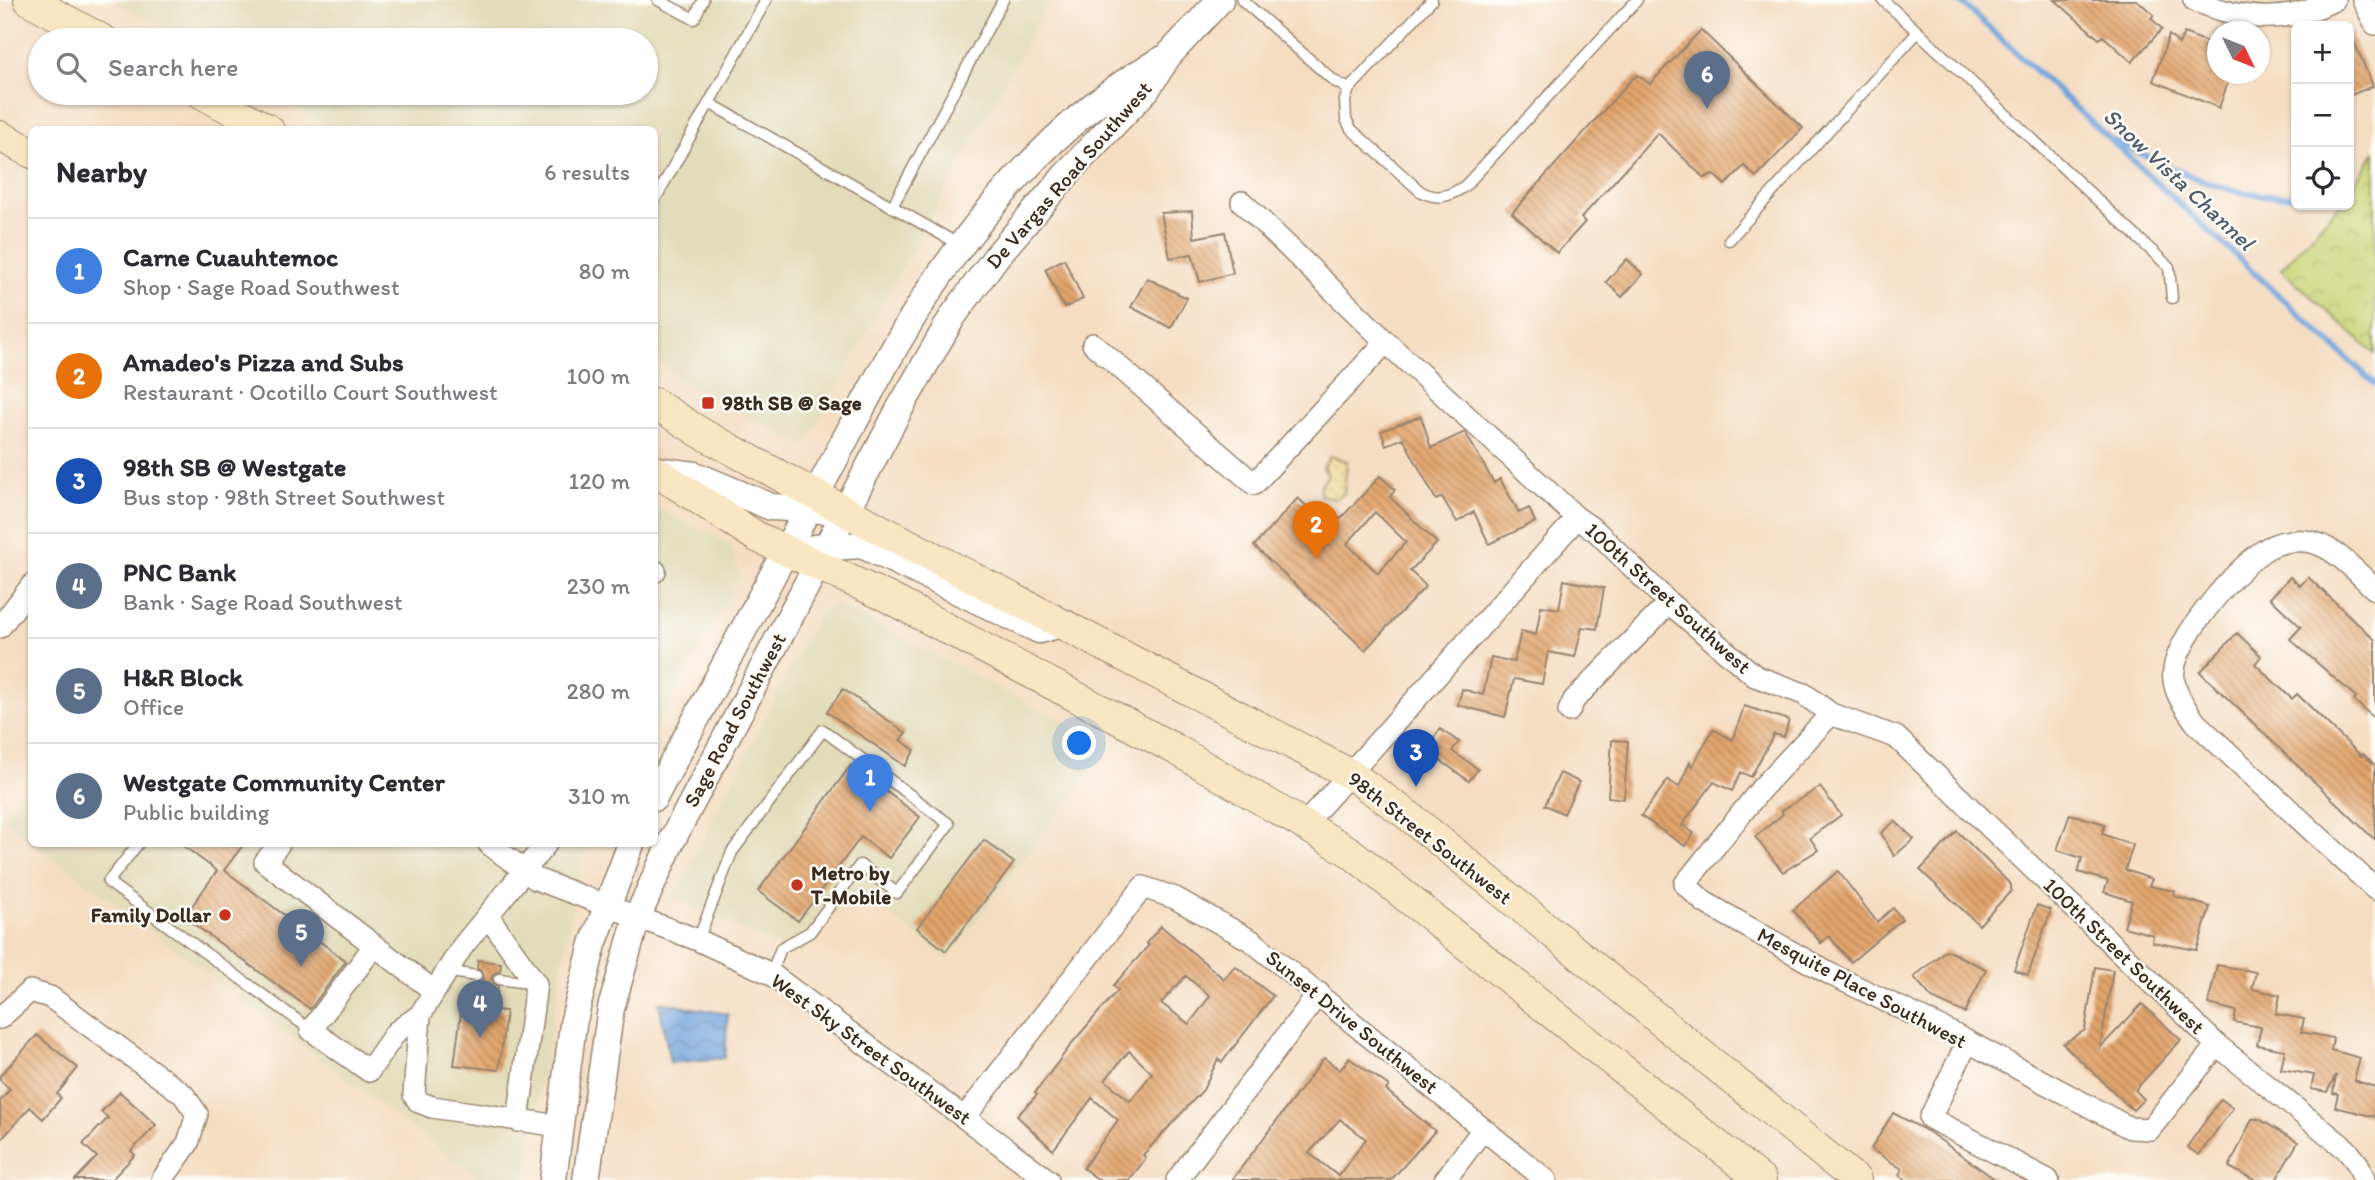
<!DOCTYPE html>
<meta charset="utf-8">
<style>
:root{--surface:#fff;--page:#f7f7f7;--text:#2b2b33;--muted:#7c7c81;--line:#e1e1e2;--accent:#c8321e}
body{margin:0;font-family:Itim,sans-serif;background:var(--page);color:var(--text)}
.controls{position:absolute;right:21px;top:21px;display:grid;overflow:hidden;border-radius:10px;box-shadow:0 2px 5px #0004}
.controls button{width:63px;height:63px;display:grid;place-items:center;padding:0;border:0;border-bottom:2px solid var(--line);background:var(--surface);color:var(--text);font:35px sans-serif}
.compass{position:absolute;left:2207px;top:21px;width:63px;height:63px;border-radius:50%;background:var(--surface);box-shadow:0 2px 5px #0004;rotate:133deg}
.you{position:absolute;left:1080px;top:744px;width:24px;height:24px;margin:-18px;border:5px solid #fff;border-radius:50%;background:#1a73e8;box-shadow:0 0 0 10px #1a73e833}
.badge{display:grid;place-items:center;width:46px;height:46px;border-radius:50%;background:var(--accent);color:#fff;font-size:23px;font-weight:700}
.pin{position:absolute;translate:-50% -58px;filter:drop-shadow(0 2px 4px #0008)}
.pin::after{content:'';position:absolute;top:37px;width:24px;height:21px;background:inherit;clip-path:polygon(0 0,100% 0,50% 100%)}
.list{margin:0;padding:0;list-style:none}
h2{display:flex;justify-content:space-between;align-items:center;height:91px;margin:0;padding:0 28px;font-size:30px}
h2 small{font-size:23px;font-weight:400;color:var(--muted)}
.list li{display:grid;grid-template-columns:46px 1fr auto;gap:21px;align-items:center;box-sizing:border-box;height:105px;padding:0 28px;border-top:2px solid var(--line)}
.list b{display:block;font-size:26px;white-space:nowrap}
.list p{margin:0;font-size:23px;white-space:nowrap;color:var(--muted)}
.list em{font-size:23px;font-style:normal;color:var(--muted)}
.icon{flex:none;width:38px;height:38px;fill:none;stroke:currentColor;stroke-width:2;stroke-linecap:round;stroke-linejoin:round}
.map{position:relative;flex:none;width:2375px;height:1180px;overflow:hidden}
.search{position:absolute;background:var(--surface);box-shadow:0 2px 5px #0004;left:28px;top:28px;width:630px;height:77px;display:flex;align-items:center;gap:18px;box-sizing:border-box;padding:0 24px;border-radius:38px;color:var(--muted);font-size:26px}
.panel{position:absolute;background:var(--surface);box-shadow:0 2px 5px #0004;left:28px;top:126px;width:630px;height:721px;border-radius:10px}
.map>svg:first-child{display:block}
.built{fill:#e2dcba}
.sand{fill:url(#sand-dots);stroke:#94825e;stroke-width:2}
.park{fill:url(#park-crowns);stroke:#817f4a;stroke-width:2}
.water{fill:url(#water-waves);stroke:#56677e;stroke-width:2}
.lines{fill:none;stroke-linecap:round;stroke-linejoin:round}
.stream{stroke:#72a4dd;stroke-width:6}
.building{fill:url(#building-back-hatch);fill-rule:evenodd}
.service-casing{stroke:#988470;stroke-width:13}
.minor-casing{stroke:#988470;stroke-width:24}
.tertiary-casing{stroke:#988470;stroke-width:29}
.secondary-casing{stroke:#988470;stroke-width:32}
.service{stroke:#fff;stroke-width:10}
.minor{stroke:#fff;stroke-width:21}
.tertiary{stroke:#fff;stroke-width:26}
.secondary{stroke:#f9e7c3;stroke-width:30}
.poi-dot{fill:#c8321e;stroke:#fdfcf7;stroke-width:2.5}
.labels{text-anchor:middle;stroke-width:5;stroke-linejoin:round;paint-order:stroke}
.street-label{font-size:21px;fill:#3b2a1e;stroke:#fdfcf7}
.poi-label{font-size:21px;font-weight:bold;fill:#3b2a1e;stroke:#fdfcf7;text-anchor:start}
.water-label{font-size:23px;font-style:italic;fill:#515b6a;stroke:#fdfcf7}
</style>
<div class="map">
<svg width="2375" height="1180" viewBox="0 0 2375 1180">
<defs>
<pattern id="sand-dots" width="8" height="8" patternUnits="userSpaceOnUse" patternTransform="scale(1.75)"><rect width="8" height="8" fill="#eeda9e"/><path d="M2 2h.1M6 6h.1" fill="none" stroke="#cdbb88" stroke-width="1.8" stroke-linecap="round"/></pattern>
<pattern id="park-crowns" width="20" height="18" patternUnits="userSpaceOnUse" patternTransform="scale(1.75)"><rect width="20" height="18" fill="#c7d475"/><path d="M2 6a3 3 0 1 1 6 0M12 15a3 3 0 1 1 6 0" fill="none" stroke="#acb665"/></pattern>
<pattern id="water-waves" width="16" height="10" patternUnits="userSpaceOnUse" patternTransform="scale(1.75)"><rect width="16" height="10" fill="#72a4dd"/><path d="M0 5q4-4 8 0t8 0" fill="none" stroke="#5f86b3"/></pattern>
<pattern id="building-back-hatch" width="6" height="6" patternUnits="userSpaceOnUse" patternTransform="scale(1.75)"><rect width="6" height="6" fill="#e2a46c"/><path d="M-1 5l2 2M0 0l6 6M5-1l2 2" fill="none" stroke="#b88658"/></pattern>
</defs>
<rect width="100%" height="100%" fill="#fdfcf7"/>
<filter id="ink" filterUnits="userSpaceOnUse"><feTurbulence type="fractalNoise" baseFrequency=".0143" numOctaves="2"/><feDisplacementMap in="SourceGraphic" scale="14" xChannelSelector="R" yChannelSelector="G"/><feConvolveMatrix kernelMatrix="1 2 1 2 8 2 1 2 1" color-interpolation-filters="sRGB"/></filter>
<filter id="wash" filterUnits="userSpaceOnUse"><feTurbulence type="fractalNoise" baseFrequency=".00686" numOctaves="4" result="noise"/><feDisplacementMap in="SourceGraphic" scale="28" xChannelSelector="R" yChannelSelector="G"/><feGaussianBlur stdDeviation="1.57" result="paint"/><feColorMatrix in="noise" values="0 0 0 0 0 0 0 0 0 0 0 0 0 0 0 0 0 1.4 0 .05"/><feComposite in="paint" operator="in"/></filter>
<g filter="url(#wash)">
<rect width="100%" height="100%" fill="#f5ddc2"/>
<path class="built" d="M113,0h936l-244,446 -120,-63 -30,-24 -1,-229 -321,-1 -62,-36h375v-53h-464z
M655,507l76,38 9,31 -85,153z
M836,604l273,142 -161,213 -92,-69 -58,65 -125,-57 146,-286z
M31,781v59l-27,-21z
M36,844h555l-10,17 -57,319h-43z"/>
<path class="sand" d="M1330,456l17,5 -3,32 -8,6 -16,-4v-10l8,-9 -5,-9z"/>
<path class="park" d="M2375,152v202l-94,-85 58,-64h10v-12z"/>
<path class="water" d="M659,1002l69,12 -3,44 -55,5z"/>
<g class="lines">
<path class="stream" d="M1959,0l416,384
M2114,141c61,27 113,61 182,54"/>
</g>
<g id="blocks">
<path class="building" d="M2055,0h82l17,15 -3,3 11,11 -30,33 -29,-26 -4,3z
M1701,30l102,98 -47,49 -12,-11 -19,19 -12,-11 -9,4 -46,-45 -77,85 4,4 -28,31 -45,-40 119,-133 6,-5 13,9z
M2349,30l24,56 -24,10z
M2184,33l33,13v28h14l-12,34 -66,-27 16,-46 10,9z
M1192,211l2,27 31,-6 8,41 -33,9 -8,-28 -22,4 -9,-45z
M1064,259l19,40 -19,9 -19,-39z
M1627,259l16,15 -21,23 -16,-15z
M1147,278l40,20 -16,30 -40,-21z
M1421,416l10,32 34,-16 29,51 6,-4 19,34 10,-5 6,14 -46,22 -15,-32 -17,10 -15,-25 -6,3 -33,-62 -17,7 -5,-14z
M1380,476l15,14 -5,7 47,46 -27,28 16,15 -61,64 -111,-104 44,-48 33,31zM1375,512l31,30 -28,31 -31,-29z
M2290,577l10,9 8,-9 67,63v79l-21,-19 2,-3 -66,-58 11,-12 -31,-29z
M1564,580l40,8 -7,41 -15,-2 -7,30 -27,-5 -6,32 -28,-5 -9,38 -47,-12 4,-16 21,6 8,-38 23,5 7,-31 15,4 5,-29 18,3z
M2237,633l24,23 -6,8 37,35 5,-5 64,62 2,-2 12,11v75l-175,-168z
M843,689l63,44 -6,7 15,10 -10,16 -78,-54z
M1744,706l45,14 -5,17 -10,-3 -23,43 -10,-5 -9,19 -18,-9 -32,43 12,8 -9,13 -44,-30 27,-36 11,7 11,-25 2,5 21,-38 20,11z
M1440,729l19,13 -7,9 26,18 -9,12 -43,-31z
M1612,740l16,1 -4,58 -16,-2z
M851,765l69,52 -31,41 -28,-21 -63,84 -40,-30z
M1560,773l19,9 -15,32 -19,-9z
M1820,787l21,28 -31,23 8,12 -35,22 -28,-35 28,-23 -2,-3z
M2070,814l35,10 -3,10 31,11 -8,25 27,9 -3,7 26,5 -1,5 36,11 -13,43 -45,-8 1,-7 -29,-8 8,-26 -28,-9 4,-11 -30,-9 4,-14 -25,-8z
M1895,821l19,18 -20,17 -13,-23z
M1957,831l54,54v6l-32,34 -59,-55z
M984,840l30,23 -68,88 -29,-23z
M181,844h63l-20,26 122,91 -36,48 -126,-92 33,-46z
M1838,871l39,51 16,-14 9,11 -51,43 -22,-26 -8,7 -28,-33z
M2037,905l14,5 -23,65 -14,-5z
M1161,926l63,53 11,-13 38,30 -51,66 -4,-3 -15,31 -60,65 3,3 -17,22h-30l-16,-12 35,-48 -26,-22 -39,52 -36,-34 20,-21 -2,-2 38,-51 45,-52 -5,-4 36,-41 -3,-2zM1186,976l24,20 -21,28 -28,-21zM1129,1051l23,22 -22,28 -25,-21z
M1946,950l40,19 -21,44 -33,-15 -18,-21z
M478,960l23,3 -1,8 -7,3 -2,5 7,8 -3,23 11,1 -7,59 -45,-5 9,-67 10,1 2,-15 9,-6 -1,-5 -6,-5z
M2217,965l39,7 -4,17 28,6 -4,19 28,5 -3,13 32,6 -2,12 29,8 -6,22 21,7v30l-40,-10 3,-13 -5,-1 3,-18 -9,17 -16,-3 3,-14 -33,-6 4,-19 -28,-5 4,-18 -27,-5 2,-11 -28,-7z
M2095,967l18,3 -13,78 42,-44 39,36 -46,50 9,9 -11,11 -70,-66 22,-14z
M37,1035l41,33 -21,26 4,4 -18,21 -13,-12 -30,34v-40l10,-12 -10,-9v-4z
M1324,1058l16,12 9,-12 40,28 -3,4 49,41 -44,49h-159zM1340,1119l26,20 -28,37 -29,-23z
M120,1092l36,33 -25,26 4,4 -24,25h-36l22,-23 -14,-13 25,-26 -7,-6z
M2221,1099l12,9 -34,47 -12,-8z
M1893,1113l36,19 67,48h-89l-8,-5 3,-6 -31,-20z
M2252,1119h7l39,23 -22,38h-22l-25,-13z"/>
</g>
</g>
<g filter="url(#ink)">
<use href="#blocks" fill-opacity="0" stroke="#988470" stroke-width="2"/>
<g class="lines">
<defs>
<path id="service" d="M658,0l36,19 9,-19
M766,0l-57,103 251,142
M1242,0l92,81 15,8
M1432,0l-83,89 -4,11 1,19 5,10 69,62c17,10 30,5 45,-5l172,-186
M1918,32l251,235 3,31
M654,201l55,-98
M892,207l111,-207
M1729,240l189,-208 -35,-32
M138,844l-30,38 203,148
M698,940l34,-88 91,-122 126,94 -52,69 -37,-28 -50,67 -29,16 -10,26
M446,971l30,5
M499,979l37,5"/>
<path id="minor" d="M2194,0c48,21 92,25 140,0
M2363,0l12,24
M1242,202l144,140 191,176 19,13 73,72 86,73 49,18 27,20 65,23 321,308 129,104 12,15 6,16
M1093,344l161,140 132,-142
M654,572l1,-1
M2375,589c-19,-17 -43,-46 -70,-48 -12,-1 -26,1 -37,7 -29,16 -91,89 -94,122 -3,20 11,37 22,53l179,166
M0,627l32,-42
M1569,711l5,-11 95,-97
M1831,714l-70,75 -76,95 19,18 126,72 114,55 186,99 20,1 67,-84
M1304,825l273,-307
M279,844l-14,18 169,129
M489,844l47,35 162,61 73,34 277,206
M488,916l48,68 -18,137
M374,946l-63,84 58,41 27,-39 24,-17 42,-68 84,-103
M420,1015l-6,80 5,7 13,5 127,19
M0,1018l30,-27 20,6 133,97 14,20 -9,29 -26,37
M1967,1043l-37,75 118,62
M965,1117l178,-230 32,11 77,43 294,239
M1177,1180l142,-187
M1445,1180l38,-51"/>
<path id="tertiary" d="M655,470l40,5 76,32 51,3
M814,548l48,-3 177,85 26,-7
M654,798c59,-110 116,-219 175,-328 25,-47 49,-95 76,-140 59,-101 157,-219 262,-273
M553,1180l20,-156 20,-80 38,-100
M586,1180l25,-172 26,-90 35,-78 227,-430 54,-94 43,-59 76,-89 75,-79 21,-33 52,-56"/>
<path id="secondary" d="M29,0l74,40
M201,93l68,37
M0,136l32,17
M654,403l47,30 144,78 505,263 59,42 447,364
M654,470l103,67 132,61 286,151 175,103 411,328"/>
</defs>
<use href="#service" class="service-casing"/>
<use href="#minor" class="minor-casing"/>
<use href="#tertiary" class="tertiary-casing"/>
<use href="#secondary" class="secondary-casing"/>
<use href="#service" class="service"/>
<use href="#minor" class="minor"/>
<use href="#tertiary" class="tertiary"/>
<use href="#secondary" class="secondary"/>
</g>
</g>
<g class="poi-dot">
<rect x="701" y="396" width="14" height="14" rx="3.5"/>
<circle cx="797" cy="885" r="7"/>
<circle cx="225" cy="915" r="7"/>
</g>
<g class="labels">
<g class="street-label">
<text transform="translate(1069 175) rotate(-49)" y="7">De Vargas Road Southwest</text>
<text transform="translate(1668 598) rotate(42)" y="7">100th Street Southwest</text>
<text transform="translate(735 720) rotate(-62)" y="7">Sage Road Southwest</text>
<text transform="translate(1430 838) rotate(38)" y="7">98th Street Southwest</text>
<text transform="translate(2124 956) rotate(44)" y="7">100th Street Southwest</text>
<text transform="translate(1862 988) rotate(28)" y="7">Mesquite Place Southwest</text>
<text transform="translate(1352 1022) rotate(39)" y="7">Sunset Drive Southwest</text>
<text transform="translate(871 1049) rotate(36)" y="7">West Sky Street Southwest</text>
</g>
<g class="poi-label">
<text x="722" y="410">98th SB @ Sage</text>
<text x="811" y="880">Metro by<tspan x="811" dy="24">T-Mobile</tspan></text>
<text x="211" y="922" text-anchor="end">Family Dollar</text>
</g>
<g class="water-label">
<text transform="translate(2179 179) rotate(43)" y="8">Snow Vista Channel</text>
</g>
</g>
</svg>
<div class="controls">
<button>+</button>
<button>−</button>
<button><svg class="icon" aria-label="locate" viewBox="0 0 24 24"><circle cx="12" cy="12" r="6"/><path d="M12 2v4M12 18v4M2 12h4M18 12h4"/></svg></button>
</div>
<svg class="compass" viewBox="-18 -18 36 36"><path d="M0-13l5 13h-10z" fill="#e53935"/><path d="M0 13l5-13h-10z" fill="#7c7c81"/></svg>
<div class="you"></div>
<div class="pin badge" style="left:870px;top:812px;background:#3f7fe0">1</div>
<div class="pin badge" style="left:1316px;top:559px;background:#e8710a">2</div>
<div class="pin badge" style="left:1416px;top:787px;background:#1a4fb4">3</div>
<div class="pin badge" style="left:480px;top:1038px;background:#5c6f8a">4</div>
<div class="pin badge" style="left:301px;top:967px;background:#5c6f8a">5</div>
<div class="pin badge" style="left:1707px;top:109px;background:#5c6f8a">6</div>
<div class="search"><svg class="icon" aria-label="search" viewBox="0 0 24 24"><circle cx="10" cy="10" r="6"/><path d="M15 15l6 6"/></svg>Search here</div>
<section class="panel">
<h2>Nearby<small>6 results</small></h2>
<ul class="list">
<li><span class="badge" style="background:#3f7fe0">1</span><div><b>Carne Cuauhtemoc</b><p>Shop · Sage Road Southwest</p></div><em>80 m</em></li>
<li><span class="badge" style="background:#e8710a">2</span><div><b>Amadeo's Pizza and Subs</b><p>Restaurant · Ocotillo Court Southwest</p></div><em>100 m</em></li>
<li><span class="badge" style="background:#1a4fb4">3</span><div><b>98th SB @ Westgate</b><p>Bus stop · 98th Street Southwest</p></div><em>120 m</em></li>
<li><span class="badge" style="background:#5c6f8a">4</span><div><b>PNC Bank</b><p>Bank · Sage Road Southwest</p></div><em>230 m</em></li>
<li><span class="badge" style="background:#5c6f8a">5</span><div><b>H&amp;R Block</b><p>Office</p></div><em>280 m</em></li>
<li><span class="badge" style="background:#5c6f8a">6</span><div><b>Westgate Community Center</b><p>Public building</p></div><em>310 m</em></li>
</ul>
</section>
</div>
